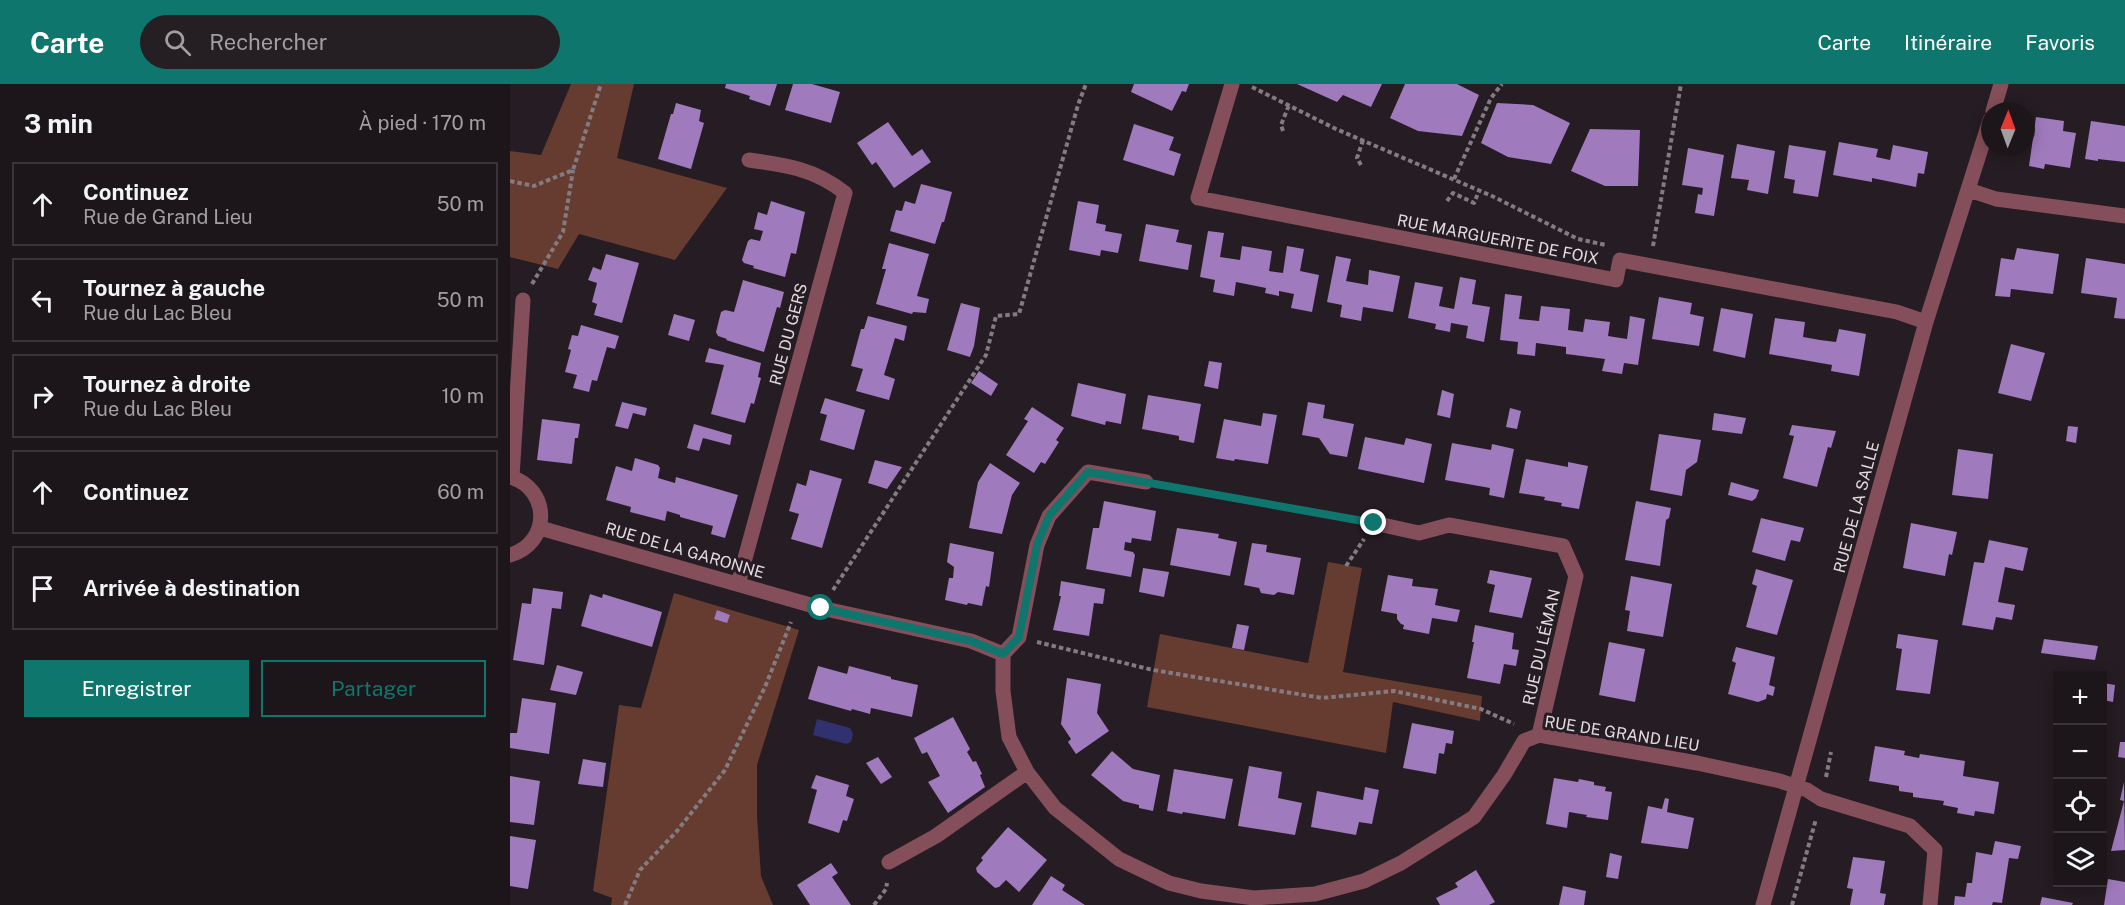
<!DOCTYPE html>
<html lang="fr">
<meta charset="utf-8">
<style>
:root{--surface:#1c151a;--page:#251e23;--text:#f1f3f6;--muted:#a09fa2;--line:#3a3439;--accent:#0f766e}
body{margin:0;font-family:"Public Sans",sans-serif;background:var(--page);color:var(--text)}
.controls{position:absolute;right:18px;bottom:18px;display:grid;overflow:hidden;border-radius:0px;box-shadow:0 3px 15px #0003}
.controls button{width:54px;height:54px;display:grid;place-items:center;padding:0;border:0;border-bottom:2px solid var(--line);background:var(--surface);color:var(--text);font:30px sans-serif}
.compass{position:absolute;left:1471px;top:18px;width:54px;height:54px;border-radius:50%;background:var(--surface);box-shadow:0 3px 15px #0003;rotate:1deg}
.stop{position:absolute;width:18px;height:18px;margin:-14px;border:4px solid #0f766e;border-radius:50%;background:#fff}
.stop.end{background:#0f766e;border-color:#fff;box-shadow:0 2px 6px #0008}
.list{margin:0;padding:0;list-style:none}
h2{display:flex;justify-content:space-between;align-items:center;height:78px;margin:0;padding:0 24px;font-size:26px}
h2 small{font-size:20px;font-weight:400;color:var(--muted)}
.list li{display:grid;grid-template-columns:39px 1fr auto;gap:18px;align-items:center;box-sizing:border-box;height:84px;margin:0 12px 12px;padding:0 12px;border:2px solid var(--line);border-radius:0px}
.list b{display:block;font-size:22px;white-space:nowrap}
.list p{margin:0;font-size:20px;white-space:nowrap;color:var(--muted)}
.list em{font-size:20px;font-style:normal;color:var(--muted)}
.actions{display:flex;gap:12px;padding:18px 24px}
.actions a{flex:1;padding:14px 0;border:2px solid var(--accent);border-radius:0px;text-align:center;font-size:21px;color:var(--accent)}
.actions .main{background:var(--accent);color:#fff}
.icon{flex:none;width:33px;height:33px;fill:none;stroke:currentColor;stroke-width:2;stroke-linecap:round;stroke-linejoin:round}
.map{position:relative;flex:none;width:1615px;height:821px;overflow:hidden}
header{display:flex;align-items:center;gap:36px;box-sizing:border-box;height:84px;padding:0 30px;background:var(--accent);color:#fff}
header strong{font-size:28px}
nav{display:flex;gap:33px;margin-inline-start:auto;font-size:21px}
.search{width:420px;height:54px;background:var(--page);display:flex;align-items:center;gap:15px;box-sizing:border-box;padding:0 21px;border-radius:33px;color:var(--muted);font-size:22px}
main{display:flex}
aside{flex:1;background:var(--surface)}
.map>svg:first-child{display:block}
.green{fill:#663b30}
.water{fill:#32316f}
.building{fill:#9f7abd}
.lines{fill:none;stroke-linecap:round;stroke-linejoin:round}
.path{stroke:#837b81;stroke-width:4;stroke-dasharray:4.5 3;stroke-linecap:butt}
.street{stroke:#844e5a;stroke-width:15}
.route{stroke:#0f766e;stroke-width:8}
.labels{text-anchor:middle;stroke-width:6;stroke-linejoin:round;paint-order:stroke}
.street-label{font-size:16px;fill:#e1dbdf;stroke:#261c23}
</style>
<header>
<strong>Carte</strong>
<div class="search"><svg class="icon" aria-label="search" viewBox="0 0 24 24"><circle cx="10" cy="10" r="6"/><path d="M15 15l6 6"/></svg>Rechercher</div>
<nav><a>Carte</a><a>Itinéraire</a><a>Favoris</a></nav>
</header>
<main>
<aside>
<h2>3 min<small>À pied · 170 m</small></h2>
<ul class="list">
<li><svg class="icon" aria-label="ahead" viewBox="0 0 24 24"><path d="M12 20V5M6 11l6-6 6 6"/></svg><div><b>Continuez</b><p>Rue de Grand Lieu</p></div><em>50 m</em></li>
<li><svg class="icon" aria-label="left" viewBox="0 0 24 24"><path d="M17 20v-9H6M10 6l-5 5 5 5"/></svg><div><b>Tournez à gauche</b><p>Rue du Lac Bleu</p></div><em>50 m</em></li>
<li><svg class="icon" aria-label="right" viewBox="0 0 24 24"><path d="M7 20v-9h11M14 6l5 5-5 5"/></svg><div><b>Tournez à droite</b><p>Rue du Lac Bleu</p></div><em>10 m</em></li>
<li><svg class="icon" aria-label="ahead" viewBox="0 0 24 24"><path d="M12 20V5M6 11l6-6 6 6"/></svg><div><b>Continuez</b></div><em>60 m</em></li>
<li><svg class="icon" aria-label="arrive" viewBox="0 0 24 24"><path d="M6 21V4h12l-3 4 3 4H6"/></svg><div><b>Arrivée à destination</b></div></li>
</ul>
<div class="actions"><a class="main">Enregistrer</a><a>Partager</a></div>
</aside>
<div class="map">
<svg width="1615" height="821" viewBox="0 0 1615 821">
<rect width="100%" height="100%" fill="#261c23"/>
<path class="green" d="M61,0h63l-17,74 110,30 -52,72 -96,-26 -21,35 -48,-12v-106l31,4z
M818,478l34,6 -19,104 139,24 -2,25 -87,-19 -7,51 -239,-46 13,-73 148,29z
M164,509l125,37 -42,135v51l4,60 12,29h-162l1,-7 -19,-7 26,-186 22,3z"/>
<path class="water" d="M307,635l33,9 3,6 -2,8 -5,2 -33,-9z"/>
<path class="building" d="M216,0h51l-7,22 -21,-7 1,-3 -25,-8z
M283,0h19l28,8 -9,31 -46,-13z
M624,0h55l-3,8 -4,-1 -10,20 -41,-19z
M787,0h85l-11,23 -28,-12 -6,7z
M895,0h52l22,11 -17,41 -44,-5 -28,-13z
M166,19l25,7 -2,11 5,2 -13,46 -33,-10 13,-45h2z
M987,19l36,2 37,18 -19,41 -43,-7 -27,-14z
M1526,33l28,4 -1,10 13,2 -6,35 -25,-4 -1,5 -15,-3z
M1581,37l34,5v36l-27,-3v2l-13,-2z
M378,38l24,34 10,-7 9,13 -37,26 -18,-26 -4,3 -15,-22z
M624,40l40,13 -5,13 12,4 -7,22 -51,-16z
M1080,45l50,1 -2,56h-33l-34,-15z
M1329,58l39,7 -2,8 14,3 3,-15 35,7 -4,22 -6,-1 -2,14 -44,-9v4l-39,-7z
M1227,60l38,7 -7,43 -21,-4 2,-10 -18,-2z
M1279,61l37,6 -8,46 -25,-4 2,-13 -11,-2z
M1178,64l36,7 -10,61 -19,-3 3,-19 4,1 1,-7 -21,-3z
M411,100l31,8 -8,30h-2l-7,22 -45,-13 6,-21 6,1 3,-10 10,3z
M261,117l34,11 -9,42 -5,-1 -6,24 -32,-9 1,-2 -10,-3 -2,-3 6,-19 3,-2 9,2 3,-10 -9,-2 4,-17 9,3z
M568,117l21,4 -3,18 10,2 -1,6 17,3 -4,19 -17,-3 -1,6 -31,-6z
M636,140l33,6 -3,12 16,3 -4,25 -49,-9z
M698,147l16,2 -4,24 20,3 2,-14 30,5 -3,20 14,2 4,-27 17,3 -4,22 19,4 -7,37 -21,-4 3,-14 -15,-3v5l-14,-3 1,-5 -30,-6 -2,14 -21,-4 2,-12 -15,-3z
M379,159l40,11 -12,42 12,3 -3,14 -13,-1 -1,2 -36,-10 10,-35h-4z
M1507,164l42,6 -6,40 -42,-5 -1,8 -15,-1 6,-38 13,2z
M96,170l33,9 -17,60 -28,-8 3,-11 -5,-2 5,-19 -9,-3 5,-13 8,3z
M826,172l15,3 -5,22 22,4 1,-15 31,6 -7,36 -30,-5 -2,14 -21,-4 2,-12 -15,-3z
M1576,174l39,6v55l-11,-1 3,-20 -36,-5z
M950,193l16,3 -4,24 18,3 -6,35 -18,-4 2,-12 -17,-3 -1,9 -15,-3 1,-5 -28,-6 7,-36 28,5 -4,19 15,3z
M233,196l41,12 -4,16 -3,-1 -13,45 -38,-12 1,-1 -9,-3 -2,-4 5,-20 4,-2 9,2z
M995,210l17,2 -3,23 20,2 2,-15 29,3 -2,21 15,2 2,-13 25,3 -2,14 19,3 3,-23 15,3 -7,46 -14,-2 -2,11 -20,-3 3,-12 -39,-5v-7l-30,-4 -1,13 -18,-2 1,-12 -18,-2z
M1149,213l33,6 -2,11 14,3 -5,29 -47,-7z
M451,219l19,5 -6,38 -4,11 -23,-7z
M1211,224l32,6 -8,44 -32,-7z
M164,230l21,6 -6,21 -21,-6z
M358,232l39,10 -3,15 -9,-3 -11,37 11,4 -6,21 -33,-9 7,-22 -12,-3 10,-37h3z
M1265,234l30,4 -2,15 17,3 16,2 3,-13 27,5 -7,42 -28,-5 1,-6 -63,-11z
M71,241l38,11 -4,13 -8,-2 -10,34 -5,-1 -3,12 -16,-4 4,-13 -12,-3 6,-22 -3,-1 4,-14 6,1z
M1501,260l34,9 -14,48 -33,-8z
M199,264l52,15 -3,14 3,1 -7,26 -3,-1 -6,20 -34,-9 13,-49 -19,-3z
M699,277l13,2 -4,26 -14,-3z
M469,287l19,13 -7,12 -20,-13z
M568,299l48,11 -5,30 -15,-3 -1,4 -34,-9z
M932,306l12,4 -4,24 -13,-3z
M638,311l53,9 -7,39 -15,-3v-4l-37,-7z
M315,314l40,12 -11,40 -34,-10 7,-25 -7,-2z
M112,318l25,6 -2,8 -12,-3 -5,16 -13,-3z
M798,318l17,3 -2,13 31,6 -7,33 -17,-3 -11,-16 -17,-3z
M522,323l32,21 -8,12 3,2 -14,22 -4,-2 -7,11 -28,-18 22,-34 -4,-2z
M1000,324l11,3 -4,18 -11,-2z
M753,329l14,2 -9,49 -33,-5 -1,2 -18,-3 8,-39 37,7z
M1204,329l32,5 -4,16 -30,-4z
M32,335l38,5 -2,14h-3l-3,26 -35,-4z
M184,340l38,11 -2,10 -27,-7 -4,13 -12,-3z
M1282,341l44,6 -5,17 -3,-1 -11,40 -34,-9 11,-42 -5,-1z
M1558,342l10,1 -2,16 -10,-2z
M1149,350l42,6 -4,22 -11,8 -4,26 -32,-6z
M855,353l39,8 2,-7 26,6 -8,39 -66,-14z
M942,359l39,7 1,-6 22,5 -10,49 -15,-3 1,-7 -45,-8z
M1448,365l35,5 -5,45 -36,-4z
M125,374l23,7 2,3 -2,10 17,5 1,-6 62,18 -13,43 -14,-4 2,-8 -33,-9v-2l-13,-4 -2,10 -35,-9 1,-5 -25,-7 10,-34 16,5z
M1016,375l42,8v-5l20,4 -9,43 -18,-3 1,-3 -18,-3 1,-3 -26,-4z
M365,376l27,7 -15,22 -19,-6z
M480,379l30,20 -8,12 -10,39 -33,-6 9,-46z
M300,386l32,9 -20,69 -31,-9 8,-25 -10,-3 8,-28 9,3z
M1221,398l28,8 -3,8 -4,3 -24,-6z
M594,417l52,10 -5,30 -19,-3 -1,5 -6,-1 -1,8 9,2 2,3 -4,22 -45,-8 7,-41h6z
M1126,417l35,7 -2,10 -3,2 -6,46 -35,-6z
M1251,434l43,10 -4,14 -9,-2 -6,21 -33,-9z
M1401,439l46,9 -5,23 -3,-1 -4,22 -42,-8z
M667,444l42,6 -1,4 19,4 -7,34 -60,-11z
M1479,456l39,8 -5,23 -18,-4 -7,35 17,3 -3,15 -16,-3 -3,13 -31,-5 12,-63 10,1z
M440,459l44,9 -5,35 -3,-1 -4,20 -14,-3 -1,2 -22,-5 4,-22h4l1,-11 -7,-5z
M742,459l15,2 -1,7 35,6 -7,37 -16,-3 -4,3 -13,-2 -2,-5 -15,-3z
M633,484l26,4 -5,25 -25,-5z
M1246,485l37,11 -16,55 -31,-8 11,-41 -5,-2z
M980,486l42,8 -10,40 -33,-6 6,-27 -8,-2z
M878,491l25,4 -1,7 26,3 -3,16 25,5 -3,12 -25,-4 -3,16 -26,-5 1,-4 -3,-1 -4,-5v-5l-16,-3z
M1121,492l41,8 -9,53 -36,-6 3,-20 -5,-1z
M551,497l44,8 -2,15 -9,-1 -5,33 -36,-6 8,-34h-2z
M23,504l30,4 -2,17 -9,-1 -8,57 -31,-5 9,-57 9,1z
M80,510l12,4 1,-4 59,18 -10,35 -71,-21z
M207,526l13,5 -3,8 -13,-4z
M727,540l12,2 -5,24 -12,-2z
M965,541l39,8 -2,16 7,1 -3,16 -12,-2 -4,20 -33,-6 7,-36h-2z
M1388,550l40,6 -8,54 -34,-4 6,-41 -6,-1z
M1534,555l54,7 -3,14 -54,-7z
M1099,558l36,7 -10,53 -36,-7z
M1226,563l39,10 -6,28 6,2 -2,9 -6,-2 -1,5 -8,3 -30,-8 8,-31 -4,-2z
M47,581l26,7 -7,23 -26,-5z
M308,582l29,8 2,-8 42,11v2l27,6 -6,32 -41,-9 -1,6 -18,-5 -1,2 -43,-12z
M557,594l34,6 -4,29 12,18 -33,23 -8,-12 3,-3 -10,-15z
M1593,599l12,2 -2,17 -10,-2z
M12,614l34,5 -7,51 -39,-6v-15h7z
M443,633l17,32 -3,3 6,10 3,-1 6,13 -2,1 5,12 -37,26 -20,-31 12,-6 -13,-24 -5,2 -8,-16z
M902,639l42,8 -2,13 -6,-1 -2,11 -5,-1 -3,21 -33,-6z
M1610,658h5v16l-7,-1z
M1365,662l30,5 -1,4 15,3 1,-4 45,7 -2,15 36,6 -5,32 -19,-3 -1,5 -17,-3 1,-5 -15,-3 1,-4 -31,-4v-4l-14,-2v-5l-30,-5z
M602,667l21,18 27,6 -7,36 -14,-3v-3l-16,-4 -32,-26z
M368,673l14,20 -11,7 -15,-21z
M73,675l23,4 -3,24 -25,-3z
M739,682l33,6 -4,26 24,5 -7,32 -57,-9z
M664,685l59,10 -8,40 -42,-7 -1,2 -15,-3z
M306,691l33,10 -3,11 8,3 -7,22 -4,-1 -4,13 -31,-10 9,-33 -6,-2z
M0,692l30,5 -6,44 -24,-3z
M1044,694l24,4 1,-3 15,3v3l12,2 -1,4 7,1 -4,28 -22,-3 1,-2 -18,-3 -2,16 -21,-4z
M1614,698l1,68 -14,1 13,-50 -4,-1z
M855,703l14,3 -7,34 -13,-2 -3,13 -45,-8 6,-36 46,9z
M1155,714l4,1 -2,13 27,6 -6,31 -47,-6 7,-37 14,3z
M498,743l39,33 -28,32 -13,-12 -7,7 -4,1 -18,-16 -1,-4 7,-8 -2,-2z
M0,752l26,4 -8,49 -18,-3z
M1485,757l26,5 -3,13 -9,-1 -7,45 -9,-1 -1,3h-38l1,-9 10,1 2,-14h5l4,-31 16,3z
M1100,769l12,3 -4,23 -12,-2z
M1343,773l32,4 -5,32 6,1 -2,11h-34l3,-16 -6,-1z
M321,779l7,10 -6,4 19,28h-41l-13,-20z
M966,786l19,32 -6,3h-49l-4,-7 22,-11 -3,-4z
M541,792l14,9 -3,5 23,15h-53z
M1598,795l17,3v23h-21z
M1053,802l23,5 -2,14h-25z
M1532,813l31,6 -1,2h-32z"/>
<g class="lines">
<path class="path" d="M742,3l84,42 156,67 86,43 28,6
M773,47l-2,-6 8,-20
M851,81l-4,-7 6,-18
M944,95l37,-81 11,-14
M0,97l24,5 39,-16 28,-86
M937,117l6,-8 21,10 5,-12
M1143,162l28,-162
M22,200l31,-52 10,-62
M655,402l191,34
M836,482l18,-27
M323,506l153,-235 10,-39 23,-2 59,-209 8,-21
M527,558l116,28 169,28 72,-7 87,18 33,15
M1316,693l5,-25
M115,821l15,-35 37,-39 48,-61 40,-83 26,-65
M364,821l12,-16 1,-6
M1282,821l24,-86"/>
<path class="street" d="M722,0l-34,114 418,82 4,-20 277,52 29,10
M1483,27l8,-27
M1459,106l27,9 129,17
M0,393c41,12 41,66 0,78
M2,393l11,-177
M864,439l45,10 30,-8 114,21 13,30 -37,159
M30,444l281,80 150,33 32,13v37l6,46 18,35 28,36 64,51 50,24 32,8 53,7 61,-4 49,-13 37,-18 73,-46 30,-42 20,-34 15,-6 158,28 83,18 27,9 14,9 89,27 25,24 -5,55
M228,500l107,-391c-30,-24 -59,-28 -96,-33
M493,570l16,-17 18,-92 12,-29 39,-44 58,10
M379,778l47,-26 91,-64
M1253,821l163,-583 64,-202"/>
</g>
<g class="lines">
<path class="route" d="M311,524l150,33 32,13 16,-17 18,-92 12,-29 39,-44 286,51"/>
</g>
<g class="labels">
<g class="street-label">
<text transform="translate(988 155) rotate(11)" y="6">RUE MARGUERITE DE FOIX</text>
<text transform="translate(278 250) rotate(-75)" y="6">RUE DU GERS</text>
<text transform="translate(1346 423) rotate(-75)" y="6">RUE DE LA SALLE</text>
<text transform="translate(175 466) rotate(16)" y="6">RUE DE LA GARONNE</text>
<text transform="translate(1031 563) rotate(-77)" y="6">RUE DU LÉMAN</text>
<text transform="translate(1112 649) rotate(9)" y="6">RUE DE GRAND LIEU</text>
</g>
</g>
</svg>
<div class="controls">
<button>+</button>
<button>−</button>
<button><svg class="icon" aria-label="locate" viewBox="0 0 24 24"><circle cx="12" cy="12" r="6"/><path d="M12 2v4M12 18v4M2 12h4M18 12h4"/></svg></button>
<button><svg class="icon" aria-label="layers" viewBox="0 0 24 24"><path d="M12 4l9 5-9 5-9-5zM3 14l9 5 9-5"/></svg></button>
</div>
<svg class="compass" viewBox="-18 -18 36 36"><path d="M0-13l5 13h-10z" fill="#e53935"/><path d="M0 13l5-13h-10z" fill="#a09fa2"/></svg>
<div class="stop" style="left:311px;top:524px"></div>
<div class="stop end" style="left:864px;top:439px"></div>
</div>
</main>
